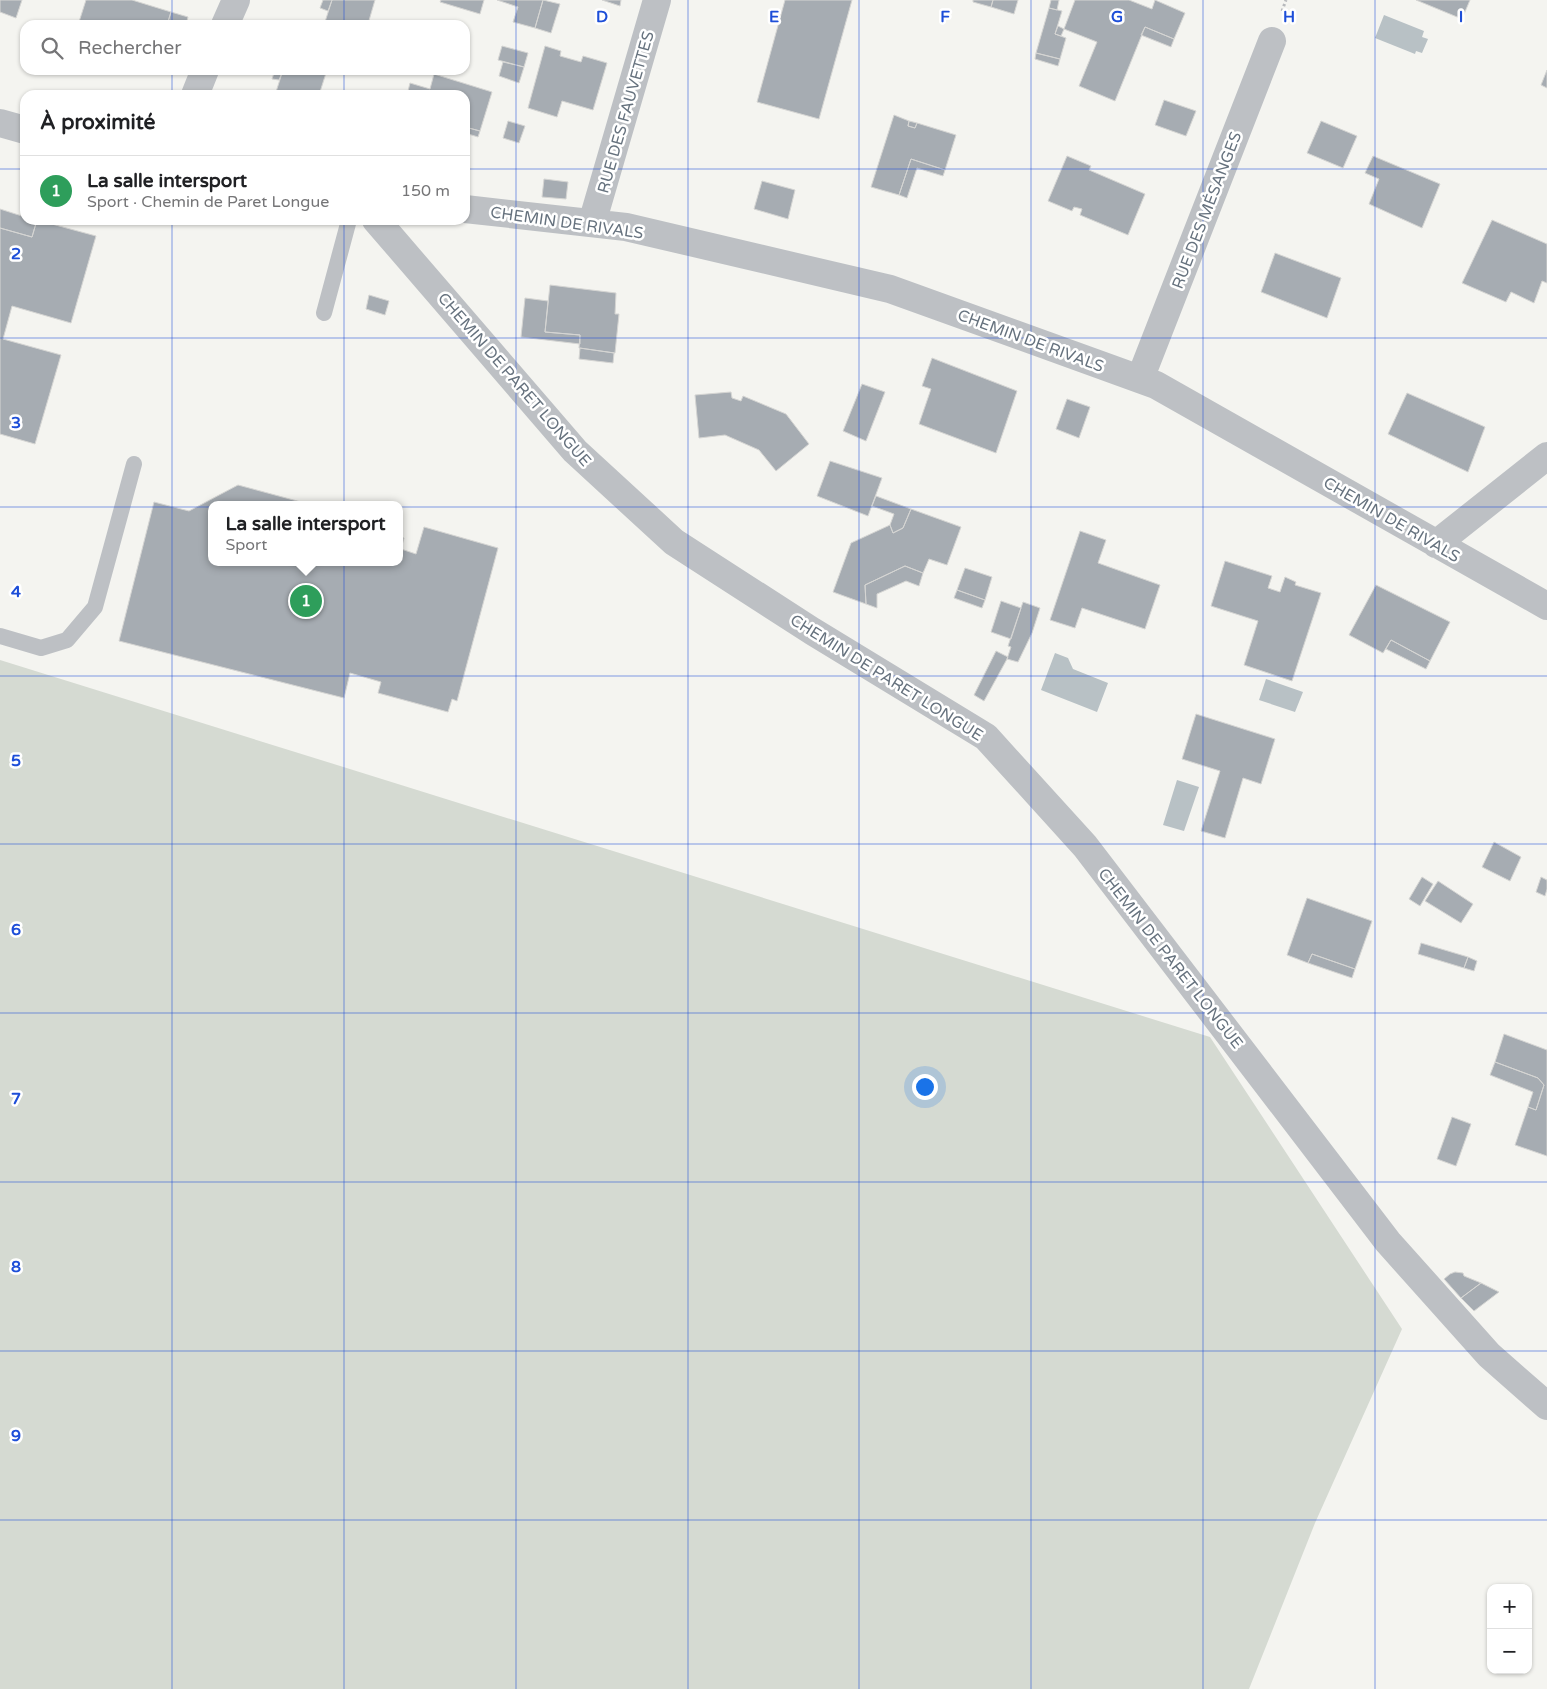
<!DOCTYPE html>
<html lang="fr">
<meta charset="utf-8">
<style>
:root{--surface:#fff;--page:#f2f2f2;--text:#202124;--muted:#757577;--line:#e0e0e0;--accent:#cf5e35}
body{margin:0;font-family:"Varela Round",sans-serif;background:var(--page);color:var(--text)}
.controls{position:absolute;right:15px;bottom:15px;display:grid;overflow:hidden;border-radius:10px;box-shadow:0 1px 4px #0004}
.controls button{width:45px;height:45px;display:grid;place-items:center;padding:0;border:0;border-bottom:1px solid var(--line);background:var(--surface);color:var(--text);font:25px sans-serif}
.you{position:absolute;left:924px;top:1086px;width:18px;height:18px;margin:-12px;border:4px solid #fff;border-radius:50%;background:#1a73e8;box-shadow:0 0 0 8px #1a73e833}
.badge{display:grid;place-items:center;width:32px;height:32px;border-radius:50%;background:var(--accent);color:#fff;font-size:16px;font-weight:700}
.pin{position:absolute;translate:-50% -50%;border:2px solid #fff;box-shadow:0 1px 5px #0006}
.popup{position:absolute;left:208px;top:501px;width:195px;height:65px;box-sizing:border-box;display:grid;place-content:center;border-radius:10px;background:var(--surface);filter:drop-shadow(0 1px 4px #0005);font-size:16px;white-space:nowrap;color:var(--muted)}
.popup b{font-size:19px;color:var(--text)}
.popup::after{content:'';position:absolute;left:50%;top:100%;margin-left:-10px;border:10px solid transparent;border-top-color:var(--surface)}
.list{margin:0;padding:0;list-style:none}
h2{display:flex;justify-content:space-between;align-items:center;height:65px;margin:0;padding:0 20px;font-size:21px}
h2 small{font-size:16px;font-weight:400;color:var(--muted)}
.list li{display:grid;grid-template-columns:32px 1fr auto;gap:15px;align-items:center;box-sizing:border-box;height:70px;padding:0 20px;border-top:1px solid var(--line)}
.list b{display:block;font-size:19px;white-space:nowrap}
.list p{margin:0;font-size:16px;white-space:nowrap;color:var(--muted)}
.list em{font-size:16px;font-style:normal;color:var(--muted)}
.icon{flex:none;width:28px;height:28px;fill:none;stroke:currentColor;stroke-width:2;stroke-linecap:round;stroke-linejoin:round}
.map{position:relative;flex:none;width:1547px;height:1689px;overflow:hidden}
.search{position:absolute;background:var(--surface);box-shadow:0 1px 4px #0004;left:20px;top:20px;width:450px;height:55px;display:flex;align-items:center;gap:12px;box-sizing:border-box;padding:0 18px;border-radius:15px;color:var(--muted);font-size:19px}
.panel{position:absolute;background:var(--surface);box-shadow:0 1px 4px #0004;left:20px;top:90px;width:450px;height:135px;border-radius:15px}
.map>svg:first-child{display:block}
.green{fill:#d5dad2}
.water{fill:#b8c1c5}
.building{fill:#a6acb2;stroke:#d5d5d3}
.lines{fill:none;stroke-linecap:round;stroke-linejoin:round}
.path{stroke:#b7b9bc;stroke-width:3;stroke-dasharray:2.5 2.5;stroke-linecap:butt}
.service{stroke:#bdc0c4;stroke-width:16}
.minor{stroke:#bdc0c4;stroke-width:28}
.grid{fill:none;stroke:#1d4ed8;stroke-width:1;stroke-opacity:0.55}
.labels{text-anchor:middle;stroke-width:5;stroke-linejoin:round;paint-order:stroke}
.street-label{font-size:16px;fill:#66727e;stroke:#fff}
.grid-label{font-size:16px;text-anchor:middle;font-weight:bold;fill:#1d4ed8;stroke:#fff;stroke-width:5;stroke-linejoin:round;paint-order:stroke}
</style>
<div class="map">
<svg width="1547" height="1689" viewBox="0 0 1547 1689">
<rect width="100%" height="100%" fill="#f4f4f0"/>
<path class="green" d="M0,660l1210,377 192,292 -87,194 -66,166h-1249z"/>
<path class="water" d="M1384,15l40,16 -2,6 6,2 -6,14 -6,-2 -1,3 -40,-16z
M1055,653l13,5 5,11 35,14 -11,29 -56,-22z
M1266,679l37,13 -8,20 -36,-12z
M1177,780l22,7 -15,44 -21,-6z"/>
<path class="building" d="M0,0h22l-6,18 -16,-6z
M86,0h46l39,12 -4,13h-23l-13,-4 -1,4h-52z
M323,0h9l-4,11 -8,-3z
M332,0h43l-7,24 5,1h-49z
M441,0h43l-4,14 -40,-12z
M497,0h46l-8,28 -22,-6 5,-15z
M543,0l17,4 -9,29 -16,-5z
M602,0h19l-1,6z
M785,0h67l-33,119 -62,-17z
M973,0h20l-2,7 -18,-5z
M993,0h25l-4,14 -23,-7z
M1051,0h8l-2,10 -8,-2z
M1075,0h54l23,9 3,-9 30,13 -11,26 -29,-12 -30,74 -36,-15 18,-44 -33,-13z
M1416,0h54l-8,19z
M1049,8l13,3 -7,23 11,4 -6,21 -24,-6z
M171,12l17,5 -2,8h-19z
M1058,26l6,3 -3,7 -6,-2z
M1145,27l29,12 -3,8 -30,-12z
M502,46l26,7 -4,14 -26,-7z
M545,46l16,5 -1,5 21,6 2,-6 24,7 -14,47 -31,-9 -5,16 -29,-9z
M1036,53l24,6 -2,7 -23,-7z
M503,62l21,5 -5,16 -20,-7z
M275,70h8l-4,10 -7,-1z
M283,70h44l-8,25h-44z
M1547,70v18l-6,-3z
M434,74l58,18 -12,39 -15,-4v-32h-58l3,-12 20,6z
M1164,100l32,11 -10,25 -31,-11z
M894,115l15,6 -1,5 7,2 2,-5 39,12 -11,35 -34,-11 -12,36 -28,-8z
M508,121l17,5 -6,17 -16,-5z
M909,121l8,2 -2,5 -7,-2z
M1321,121l36,15 -14,32 -36,-15z
M465,127l15,4 -2,6 -13,-4z
M1067,156l24,10 -2,4 56,24 -17,41 -48,-20 2,-6 -8,-2 -2,4 -24,-10z
M1373,156l67,28 -18,44 -53,-24 10,-25 -14,-6z
M911,159l34,11 -2,6 -26,-8 -10,30 -8,-3z
M544,179l24,3 -2,17 -24,-2z
M762,181l33,9 -7,29 -34,-10z
M0,209l25,8v3h12l-5,17 -32,-9z
M37,220l59,16 -25,87 -59,-17 -9,33 58,16 -26,89 -35,-10v-206l32,9z
M1492,220l55,24v39l-5,-2 -8,22 -23,-11 -5,10 -44,-19z
M1275,253l66,25 -14,40 -66,-26z
M550,285l66,8 -1,21h4l-4,39 -36,-5 1,-13 -35,-3z
M369,295l20,6 -4,14 -19,-6z
M525,298l23,3 -3,31 35,3v9l-59,-7z
M580,348l34,5 -1,10 -34,-4z
M932,358l85,33 -21,62 -77,-29 12,-35 -9,-3z
M862,384l23,8 -19,49 -23,-10z
M731,392l1,6 9,3 2,-5 43,18 23,30 -33,27 -17,-21 -34,-15 -26,3 -4,-43z
M1407,393l78,34 -17,45 -80,-38z
M1067,399l23,8 -11,31 -23,-9z
M830,461l52,17 -14,38 -51,-20z
M238,485l74,20h-100v57h188v-25l4,1 -3,11 15,5 8,-27 74,21 -41,153 -5,-2 -4,13 -70,-19 3,-11 -31,-9 -6,25 -225,-57 35,-139 35,9z
M876,496l35,13 -8,19 -10,5 -3,-8 4,-11 -22,-8z
M911,509l50,18 -14,38 -18,-6 -6,14 -18,-7 -40,19 1,19 -33,-12 18,-49 39,-18 3,8 10,-5z
M1080,531l26,9 -8,23 62,22 -15,44 -63,-21 -7,20 -25,-8z
M1225,561l47,15 -4,12 12,4 5,-15 11,5 -1,3 26,8 -29,88 -48,-16 14,-44 -47,-15z
M905,566l18,7 -4,13 -13,-5 -29,13v14l-11,-4 -1,-19z
M965,568l27,9 -7,23 -28,-10z
M1376,585l74,37 -20,39 -39,-21 -8,13 -34,-18z
M957,590l28,10 -3,8 -28,-10z
M1001,601l20,7 -10,31 -20,-7z
M1023,602l17,6 -8,25 -14,29 -11,-3 4,-12 -3,-1z
M1391,640l39,21 -4,8 -40,-20z
M996,651l12,6 -1,2 -23,42 -10,-6z
M1196,714l79,25 -14,45 -18,-6 -18,60 -24,-7 19,-60 -38,-12z
M1494,842l27,15 -11,24 -28,-14z
M1422,877l11,7 -13,22 -11,-7z
M1541,877l6,3v9l-2,7 -9,-4z
M1438,881l35,23 -12,19 -36,-22z
M1307,898l65,23 -17,48 -43,-15 -4,9 -21,-8z
M1421,943l47,14 -4,11 -46,-14z
M1312,954l43,15 -3,9 -44,-15z
M1468,957l9,4 -3,10 -10,-3z
M1504,1034l43,16v106l-32,-11 13,-38 8,3 8,-25 -6,-7 -43,-16z
M1495,1062l43,16 6,7 -8,25 -8,-3 5,-15 -43,-17z
M1452,1117l19,7 -15,42 -19,-7z
M1455,1272l8,1 1,3 17,7 -20,15 -17,-19 6,-5z
M1481,1283l18,9 -25,19 -13,-13z"/>
<g class="lines">
<path class="path" d="M1282,11l4,-11"/>
<path class="service" d="M324,313l25,-93
M0,636l41,12 26,-8 28,-33 39,-143"/>
<path class="minor" d="M225,25l11,-25
M195,95l10,-25
M0,123l25,7
M465,209l161,18 264,62 266,96 391,221
M376,220l199,231 99,91 138,89 174,106 99,109 303,396 101,113 58,51
M592,223l65,-223
M1140,379l132,-338
M1436,544l111,-88"/>
</g>
<path class="grid" d="M172,0v25M344,0v25M516,0v1689M688,0v1689M859,0v1689M1031,0v1689M1203,0v1689M1375,0v1689M172,70v25M344,70v25M0,169h25M465,169h1082M172,220v1469M344,220v1469M0,338h1547M0,507h1547M0,676h1547M0,844h1547M0,1013h1547M0,1182h1547M0,1351h1547M0,1520h1547"/>
<g class="labels">
<g class="street-label">
<text transform="translate(625 112) rotate(-74)" y="6">RUE DES FAUVETTES</text>
<text transform="translate(1206 210) rotate(-69)" y="6">RUE DES MÉSANGES</text>
<text transform="translate(567 222) rotate(8)" y="6">CHEMIN DE RIVALS</text>
<text transform="translate(1031 340) rotate(20)" y="6">CHEMIN DE RIVALS</text>
<text transform="translate(515 379) rotate(49)" y="6">CHEMIN DE PARET LONGUE</text>
<text transform="translate(1392 519) rotate(30)" y="6">CHEMIN DE RIVALS</text>
<text transform="translate(887 677) rotate(32)" y="6">CHEMIN DE PARET LONGUE</text>
<text transform="translate(1171 958) rotate(52)" y="6">CHEMIN DE PARET LONGUE</text>
</g>
</g>
<g class="grid-label">
<text x="602" y="22">D</text>
<text x="774" y="22">E</text>
<text x="945" y="22">F</text>
<text x="1117" y="22">G</text>
<text x="1289" y="22">H</text>
<text x="1461" y="22">I</text>
<text x="16" y="259">2</text>
<text x="16" y="428">3</text>
<text x="16" y="597">4</text>
<text x="16" y="766">5</text>
<text x="16" y="935">6</text>
<text x="16" y="1104">7</text>
<text x="16" y="1272">8</text>
<text x="16" y="1441">9</text>
</g>
</svg>
<div class="controls">
<button>+</button>
<button>−</button>
</div>
<div class="you"></div>
<div class="pin badge" style="left:306px;top:601px;background:#2e9e5b">1</div>
<div class="popup"><b>La salle intersport</b>Sport</div>
<div class="search"><svg class="icon" aria-label="search" viewBox="0 0 24 24"><circle cx="10" cy="10" r="6"/><path d="M15 15l6 6"/></svg>Rechercher</div>
<section class="panel">
<h2>À proximité<small></small></h2>
<ul class="list">
<li><span class="badge" style="background:#2e9e5b">1</span><div><b>La salle intersport</b><p>Sport · Chemin de Paret Longue</p></div><em>150 m</em></li>
</ul>
</section>
</div>
